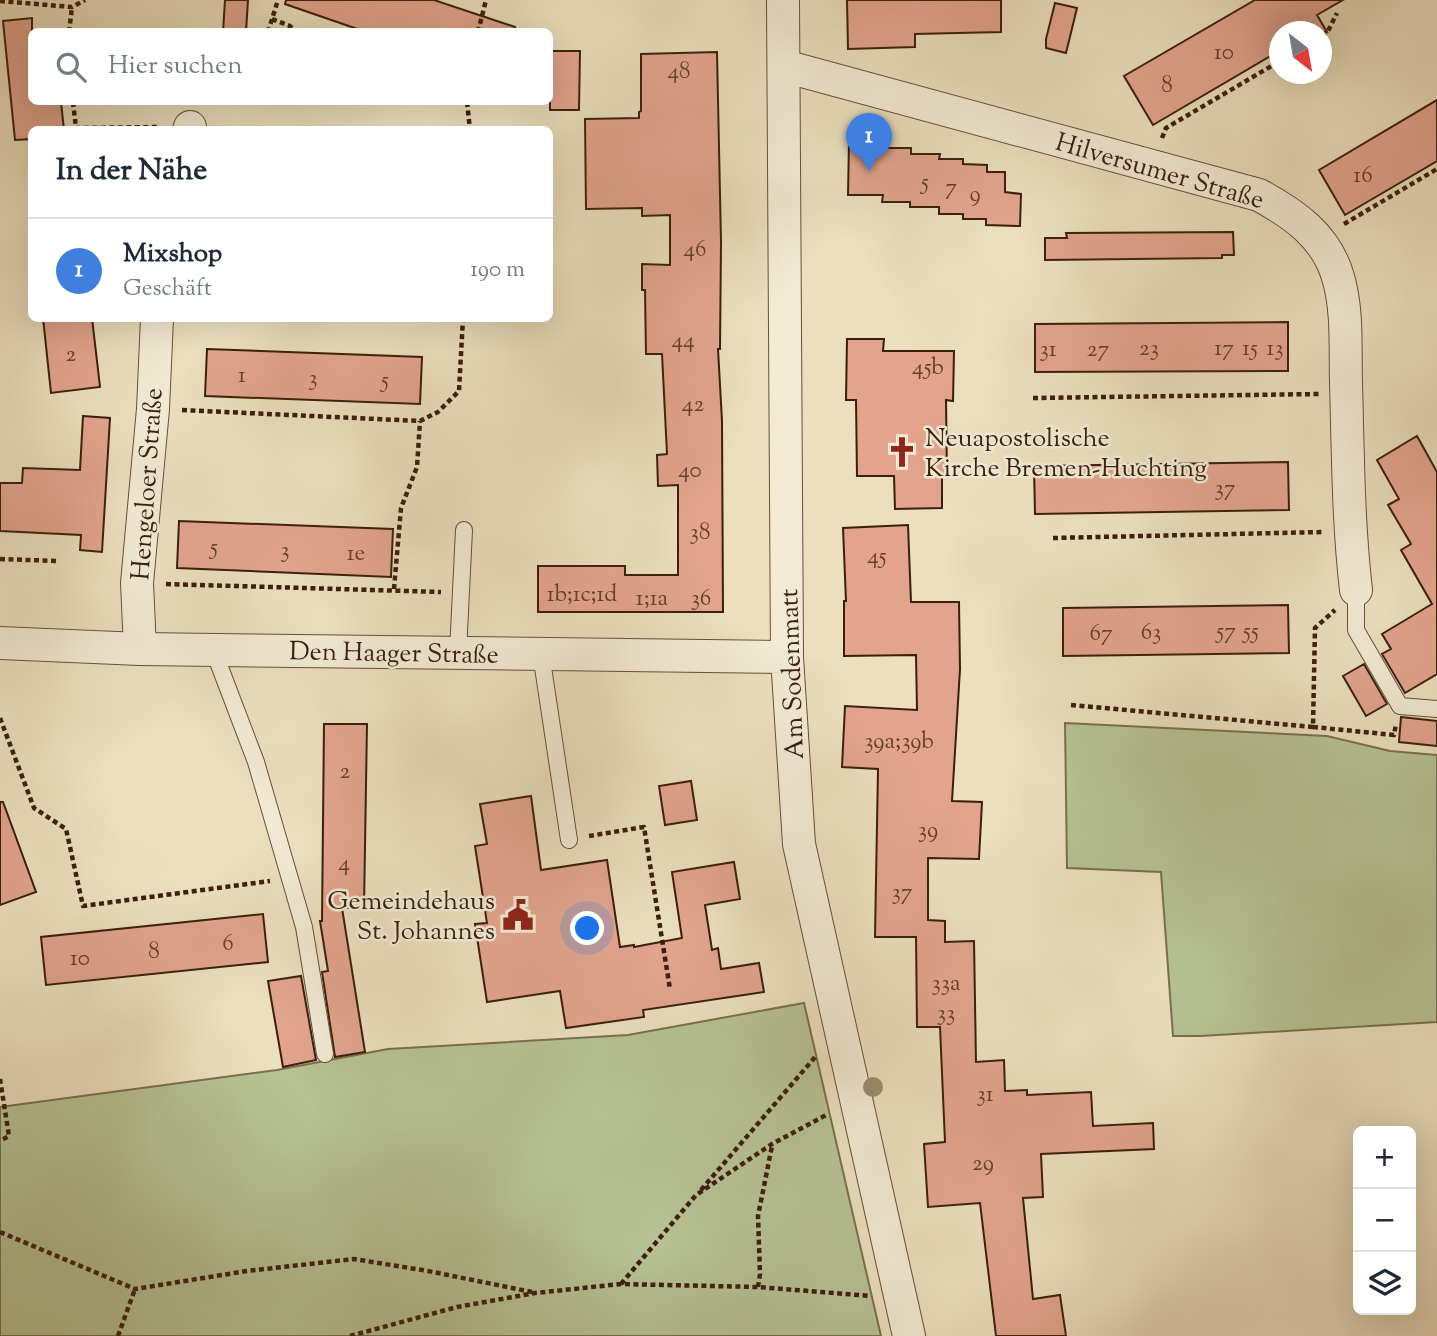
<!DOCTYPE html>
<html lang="de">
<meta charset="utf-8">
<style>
:root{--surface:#fff;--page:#f6f6f7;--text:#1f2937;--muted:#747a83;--line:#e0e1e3;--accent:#8f2418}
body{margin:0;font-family:"Sorts Mill Goudy",serif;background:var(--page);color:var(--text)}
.controls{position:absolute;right:21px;bottom:21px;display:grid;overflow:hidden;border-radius:10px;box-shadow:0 7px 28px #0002}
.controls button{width:63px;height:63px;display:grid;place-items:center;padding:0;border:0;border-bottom:2px solid var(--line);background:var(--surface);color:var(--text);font:35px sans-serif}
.compass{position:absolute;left:1269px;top:21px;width:63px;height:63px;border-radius:50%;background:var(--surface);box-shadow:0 7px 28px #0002;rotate:149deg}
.you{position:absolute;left:588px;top:929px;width:24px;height:24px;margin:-18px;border:5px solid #fff;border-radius:50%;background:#1a73e8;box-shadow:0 0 0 10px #1a73e833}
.badge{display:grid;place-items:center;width:46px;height:46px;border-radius:50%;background:var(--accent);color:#fff;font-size:23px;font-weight:700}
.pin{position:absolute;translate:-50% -58px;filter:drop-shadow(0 2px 4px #0008)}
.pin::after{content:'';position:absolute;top:37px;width:24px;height:21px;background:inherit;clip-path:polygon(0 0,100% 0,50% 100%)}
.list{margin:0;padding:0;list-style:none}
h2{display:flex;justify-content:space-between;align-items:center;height:91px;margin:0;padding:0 28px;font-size:30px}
h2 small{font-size:23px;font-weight:400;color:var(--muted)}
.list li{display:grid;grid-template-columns:46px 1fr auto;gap:21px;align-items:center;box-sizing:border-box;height:105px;padding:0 28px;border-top:2px solid var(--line)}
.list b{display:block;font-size:26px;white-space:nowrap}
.list p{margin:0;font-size:23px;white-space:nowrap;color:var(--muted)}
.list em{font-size:23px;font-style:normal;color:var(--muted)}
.icon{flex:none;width:38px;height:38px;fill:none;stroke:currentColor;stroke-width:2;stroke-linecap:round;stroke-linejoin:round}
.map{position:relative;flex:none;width:1437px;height:1336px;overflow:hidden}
.search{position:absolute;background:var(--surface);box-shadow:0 7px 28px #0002;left:28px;top:28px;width:525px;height:77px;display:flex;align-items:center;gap:18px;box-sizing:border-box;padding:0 24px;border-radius:10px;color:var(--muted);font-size:26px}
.panel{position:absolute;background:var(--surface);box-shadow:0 7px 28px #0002;left:28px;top:126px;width:525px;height:196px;border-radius:10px}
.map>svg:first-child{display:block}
.green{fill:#b6c293;stroke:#787050;stroke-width:2}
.building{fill:#e2a48d;stroke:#3b1f0c;stroke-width:2}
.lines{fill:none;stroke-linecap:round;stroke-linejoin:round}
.lane-casing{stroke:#674f38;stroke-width:18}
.street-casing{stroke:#674f38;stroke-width:34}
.path{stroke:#3b1f0c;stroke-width:4.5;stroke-dasharray:5 3.5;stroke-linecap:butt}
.lane{stroke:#f2ead5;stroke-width:16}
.street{stroke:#f2ead5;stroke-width:32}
.tree{fill:#9b8c6f}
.labels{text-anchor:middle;stroke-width:5;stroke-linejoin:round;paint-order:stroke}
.number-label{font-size:23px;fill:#65402c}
.street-label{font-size:26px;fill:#3b1f0c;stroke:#f2ead5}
.poi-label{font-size:26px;fill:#3b1f0c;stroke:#f2ead5;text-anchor:start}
</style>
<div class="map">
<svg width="1437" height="1336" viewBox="0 0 1437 1336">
<rect width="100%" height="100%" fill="#ebdfbe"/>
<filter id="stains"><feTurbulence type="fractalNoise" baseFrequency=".00286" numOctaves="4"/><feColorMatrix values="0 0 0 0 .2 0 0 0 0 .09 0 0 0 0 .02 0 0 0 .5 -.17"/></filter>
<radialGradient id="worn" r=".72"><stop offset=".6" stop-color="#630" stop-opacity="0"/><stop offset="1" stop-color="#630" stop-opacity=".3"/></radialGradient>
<path class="green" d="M1065,723l262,13 63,15 47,4v267l-236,14h-28l-12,-164 -94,-4z
M804,1003l77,333h-881v-229l277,-37 111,-21 240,-14z"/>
<path class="building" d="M225,0h23l-2,32h-23z
M286,0h148l81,27v5h-149l-81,-28z
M847,0h154v32l-86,2v13l-67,2z
M1255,0h88l-26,15 10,17h-48v19l-126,74 -29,-49z
M1055,3l22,5 -11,45 -20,-5v-9z
M32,18v84h29l3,28h-32v9l-17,1 -12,-119z
M550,51h30l-1,59h-29z
M717,52l4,190 -1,107h-2l4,72 1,191h-185v-46h87v9h53v-90l-20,1 -1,-31 10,-1 -5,-100h-16l-1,-64h-3v-26l28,1v-50l-28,1v-8l-56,1 -1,-90 54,-1v-6l2,-1v-57z
M1437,100v61l-92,54 -26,-45z
M849,142h34v6h28v6h29l-1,5h24v5l24,1v7h18v20l16,2 -1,32 -34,-1v-6h-23v-5h-24v-7h-29v-5h-28l1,-7h-35z
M1233,232l1,23h-12v3l-177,2v-22h22l-1,-5z
M43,318h49l8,69 -49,6z
M1288,322v49l-253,1v-48z
M847,339h37l-1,12h71l-1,50 -7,-1 1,74h-5v34l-47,1 -1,-33h-37l-1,-76h-10z
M207,349l215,8 -2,47 -215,-8z
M83,416l27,2 -8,134 -22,-2 1,-15 -81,-4v-48h22l1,-15 57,2z
M1417,436l20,36v202l-32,19 -23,-39 9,-5 -9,-15 50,-30 -31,-54 10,-6 -23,-39 11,-6 -22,-39z
M1288,462l1,48 -254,4 -1,-48z
M179,521l214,8 -2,48 -214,-9z
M908,525l3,77h48l1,67 -8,132 30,1 -3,57 -51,-1v62l17,1v21l29,-1 2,121 28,-2 1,31 22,-1v5l64,-3 2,34 60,-3 1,26 -113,5 2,43 -20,1 10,101 27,-4 6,41h-70l-16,-133 -52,4 -4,-63 21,-2 -5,-115h-23l-1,-90h-41l3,-168 -36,-2 3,-61 72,4 -1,-55 -72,1v-55h2l-3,-73z
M1288,605l1,48 -226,3v-48z
M1364,664l23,40 -21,12 -23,-40z
M1401,717l36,4v25l-38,-4z
M324,724h43l-3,184h-22l23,144 -30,5 -13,-85 6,-1 -8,-50h2z
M691,781l6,39 -32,5 -6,-39z
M531,796l10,74 66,-10 13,87 14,-2v2l48,-9 -10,-66 62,-10 6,37 -35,6 7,45 6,-2 3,21 38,-6 5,29 -121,18 1,7 -78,11 -6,-37 -73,11 -12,-78 12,-1 -12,-77 12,-2 -7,-40z
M0,802h3l33,90 -36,13z
M263,914l5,48 -222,23 -5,-48z
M301,976l15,84 -33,7 -15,-86z"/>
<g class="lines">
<defs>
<path id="lane" d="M1356,590v40l44,76 37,3
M213,649l43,113 48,165 21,127
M458,652l6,-122
M541,654l28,186"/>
<path id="street" d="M783,0l4,657 12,187 110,492
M784,66l475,129c35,19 67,41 79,82 10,34 7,71 8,106 2,69 2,138 10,207
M189,130l1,-3
M0,643l140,6 647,8
M140,649l-3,-66 16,-174 4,-91"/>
</defs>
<use href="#lane" class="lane-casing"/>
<use href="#street" class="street-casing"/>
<path class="path" d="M0,1l72,6 13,-7
M272,19l18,7 4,5
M69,32l3,-25
M268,32l10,-32
M478,32l8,-32
M1322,36l5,-3 10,-20
M73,102l3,26 83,-1
M467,102l3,28
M1162,138l4,-10 114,-67
M1344,224l93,-55
M1033,398l286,-4
M182,410l238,11 18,-9 21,-21 4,-73
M1053,538l271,-6
M0,559l58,2
M166,584l275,8
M394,589l7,-81 16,-41 3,-46
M1071,705l242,22 2,-99 20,-18
M0,718l34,90 32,21 17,77 187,-25
M1313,727l81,8 2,-11
M589,836l55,-9 26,162
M0,1079l9,57 -9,5
M701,1190l115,-134
M0,1232l135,57 112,-18 107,-12 74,12 104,21
M621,1284l75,-89 76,-51 56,-30
M758,1287l2,-13 -2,-58 14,-70
M118,1336l17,-47
M350,1336l107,-29 78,-14 86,-9 137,3 113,9"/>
<use href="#lane" class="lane"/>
<use href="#street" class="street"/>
</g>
<circle class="tree" cx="873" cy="1087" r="10"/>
<defs>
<symbol id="church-bare" viewBox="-9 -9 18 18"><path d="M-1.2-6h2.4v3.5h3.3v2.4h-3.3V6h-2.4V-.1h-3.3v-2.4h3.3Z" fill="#8f2418" stroke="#f2ead5" stroke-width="2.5" paint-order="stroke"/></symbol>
<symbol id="civic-bare" viewBox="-9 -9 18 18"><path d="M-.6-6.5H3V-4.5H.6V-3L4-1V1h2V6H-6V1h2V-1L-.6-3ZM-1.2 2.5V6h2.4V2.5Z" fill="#8f2418" stroke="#f2ead5" stroke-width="2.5" paint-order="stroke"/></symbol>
</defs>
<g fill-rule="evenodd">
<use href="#church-bare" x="880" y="430" width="44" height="44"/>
<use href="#civic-bare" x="496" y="893" width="44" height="44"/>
</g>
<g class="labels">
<g class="number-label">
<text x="1224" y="59">10</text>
<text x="679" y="78">48</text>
<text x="1167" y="92">8</text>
<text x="1363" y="182">16</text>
<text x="925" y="189">5</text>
<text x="951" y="194">7</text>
<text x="975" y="201">9</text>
<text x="695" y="256">46</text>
<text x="683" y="347">44</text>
<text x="1149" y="355">23</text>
<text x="1224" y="355">17</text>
<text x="1250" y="355">15</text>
<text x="1275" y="355">13</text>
<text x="1048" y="356">31</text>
<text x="1098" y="356">27</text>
<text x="71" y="361">2</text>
<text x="928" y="374">45b</text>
<text x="242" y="382">1</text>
<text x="313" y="385">3</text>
<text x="385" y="387">5</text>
<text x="693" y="411">42</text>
<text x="690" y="477">40</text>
<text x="1225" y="495">37</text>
<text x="700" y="539">38</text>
<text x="214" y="554">5</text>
<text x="285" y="557">3</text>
<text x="356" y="560">1e</text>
<text x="877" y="563">45</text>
<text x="582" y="601">1b;1c;1d</text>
<text x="652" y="605">1;1a</text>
<text x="701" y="605">36</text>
<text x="1226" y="638">57</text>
<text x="1251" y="638">55</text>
<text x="1151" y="639">63</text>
<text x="1101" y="640">67</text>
<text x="899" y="748">39a;39b</text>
<text x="345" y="778">2</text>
<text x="928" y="837">39</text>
<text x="344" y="870">4</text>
<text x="902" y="899">37</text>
<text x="228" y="950">6</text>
<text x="154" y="958">8</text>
<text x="80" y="965">10</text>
<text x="946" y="990">33a</text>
<text x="946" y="1020">33</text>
<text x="985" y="1101">31</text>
<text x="983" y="1170">29</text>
</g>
<g class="street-label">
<text transform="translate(1160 170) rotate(16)" y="9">Hilversumer Straße</text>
<text transform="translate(146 484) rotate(-86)" y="9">Hengeloer Straße</text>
<text transform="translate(394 652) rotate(1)" y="9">Den Haager Straße</text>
<text transform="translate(791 674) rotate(-92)" y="9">Am Sodenmatt</text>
</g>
<g class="poi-label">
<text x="925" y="446">Neuapostolische<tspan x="925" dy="30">Kirche Bremen-Huchting</tspan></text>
<text x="495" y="909" text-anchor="end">Gemeindehaus<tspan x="495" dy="30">St. Johannes</tspan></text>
</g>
</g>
<rect width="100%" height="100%" filter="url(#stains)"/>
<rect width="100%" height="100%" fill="url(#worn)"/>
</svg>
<div class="controls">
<button>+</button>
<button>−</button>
<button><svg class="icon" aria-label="layers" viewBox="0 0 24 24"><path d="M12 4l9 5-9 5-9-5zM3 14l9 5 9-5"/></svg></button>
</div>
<svg class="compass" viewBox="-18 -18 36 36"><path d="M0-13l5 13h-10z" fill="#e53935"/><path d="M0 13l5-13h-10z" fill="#747a83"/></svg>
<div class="you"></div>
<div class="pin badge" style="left:869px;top:171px;background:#3f7fe0">1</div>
<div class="search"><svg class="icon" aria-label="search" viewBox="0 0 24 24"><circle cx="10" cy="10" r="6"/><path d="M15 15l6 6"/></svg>Hier suchen</div>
<section class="panel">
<h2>In der Nähe<small></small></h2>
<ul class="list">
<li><span class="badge" style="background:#3f7fe0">1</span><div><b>Mixshop</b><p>Geschäft</p></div><em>190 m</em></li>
</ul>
</section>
</div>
